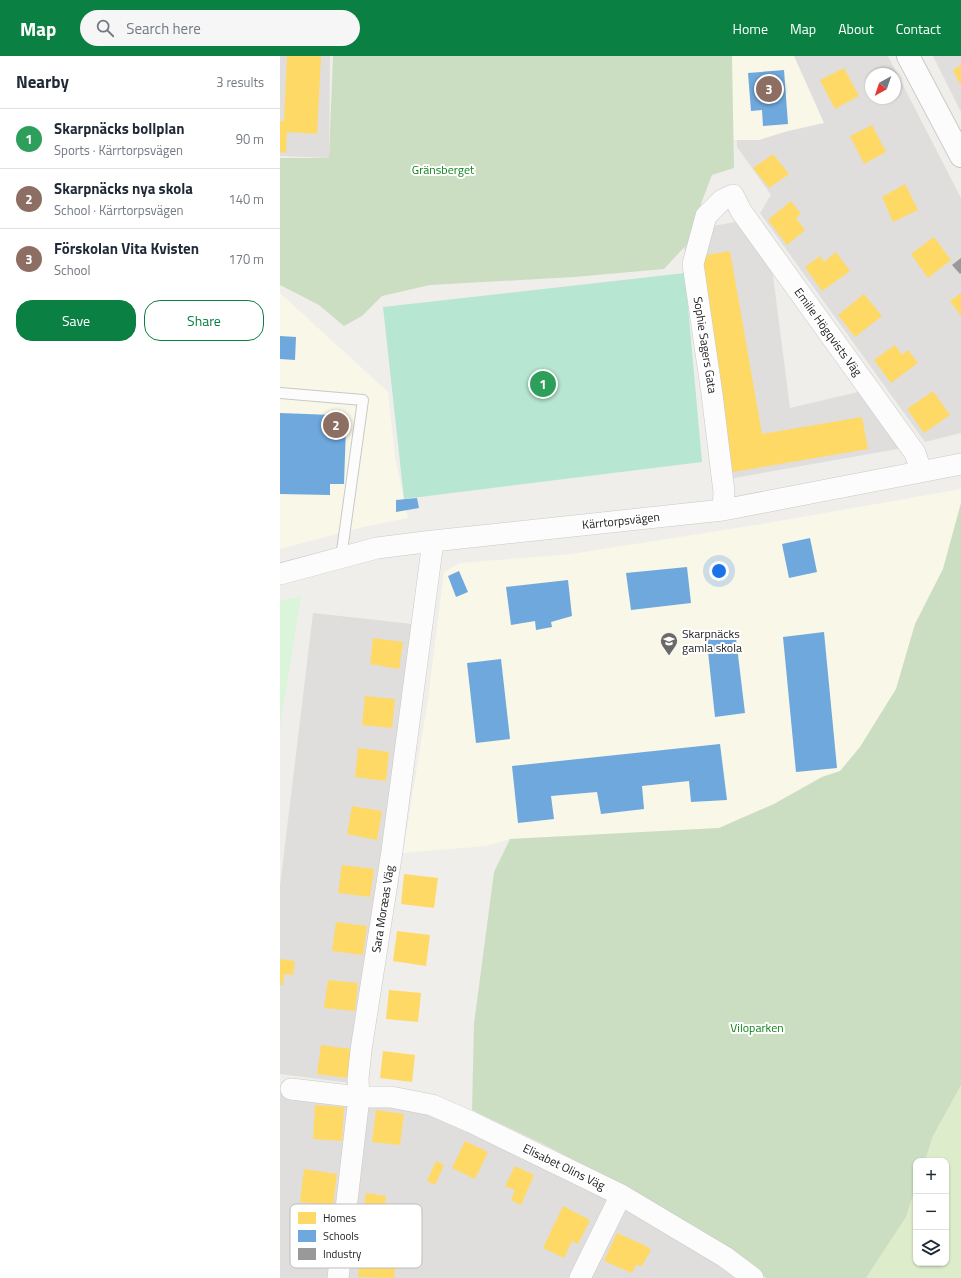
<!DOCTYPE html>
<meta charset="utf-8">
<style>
:root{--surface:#fff;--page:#f6f6f7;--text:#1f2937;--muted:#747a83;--line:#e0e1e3;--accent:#0b8043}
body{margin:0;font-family:"Titillium Web",sans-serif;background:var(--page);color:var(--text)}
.controls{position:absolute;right:12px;bottom:12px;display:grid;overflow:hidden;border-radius:8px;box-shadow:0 1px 3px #0004}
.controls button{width:36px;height:36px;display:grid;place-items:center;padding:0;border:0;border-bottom:1px solid var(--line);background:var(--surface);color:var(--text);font:20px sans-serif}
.compass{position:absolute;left:585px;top:12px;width:36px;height:36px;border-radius:50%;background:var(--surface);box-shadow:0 1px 3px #0004;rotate:220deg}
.you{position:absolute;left:439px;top:515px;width:14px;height:14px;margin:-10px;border:3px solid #fff;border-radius:50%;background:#1a73e8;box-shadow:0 0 0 6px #1a73e833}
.badge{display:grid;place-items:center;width:26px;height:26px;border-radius:50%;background:var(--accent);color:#fff;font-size:13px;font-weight:700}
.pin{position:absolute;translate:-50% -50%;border:2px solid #fff;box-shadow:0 1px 4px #0006}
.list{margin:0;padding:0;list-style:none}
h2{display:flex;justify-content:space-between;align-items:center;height:52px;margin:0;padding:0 16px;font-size:17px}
h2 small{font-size:13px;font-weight:400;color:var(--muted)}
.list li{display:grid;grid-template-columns:26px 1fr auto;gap:12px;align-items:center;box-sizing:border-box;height:60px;padding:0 16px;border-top:1px solid var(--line)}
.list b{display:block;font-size:15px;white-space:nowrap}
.list p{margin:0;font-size:13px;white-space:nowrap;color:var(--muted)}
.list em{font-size:13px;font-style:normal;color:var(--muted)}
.actions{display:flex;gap:8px;padding:12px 16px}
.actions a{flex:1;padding:9px 0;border:1px solid var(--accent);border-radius:16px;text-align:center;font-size:14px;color:var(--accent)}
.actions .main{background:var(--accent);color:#fff}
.icon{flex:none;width:22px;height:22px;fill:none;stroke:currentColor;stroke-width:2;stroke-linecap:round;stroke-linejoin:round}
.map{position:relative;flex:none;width:681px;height:1222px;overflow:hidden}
header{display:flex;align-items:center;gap:24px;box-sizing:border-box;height:56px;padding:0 20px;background:var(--accent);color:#fff}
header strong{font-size:19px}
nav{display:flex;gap:22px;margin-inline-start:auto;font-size:14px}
.search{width:280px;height:36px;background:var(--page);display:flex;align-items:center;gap:10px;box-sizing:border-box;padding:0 14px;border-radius:22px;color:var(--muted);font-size:15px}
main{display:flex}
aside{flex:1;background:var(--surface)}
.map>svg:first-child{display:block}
.residential{fill:#dfdedc;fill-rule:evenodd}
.education{fill:#f8f7e8}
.grass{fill:#ddeccb}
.forest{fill:#cbdec1}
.park{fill:#daf5da}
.pitch{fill:#b7e6d2}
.homes{fill:#ffd966}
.schools{fill:#6fa8dc}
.industry{fill:#999}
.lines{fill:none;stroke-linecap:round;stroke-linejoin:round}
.service-casing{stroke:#c9c8c7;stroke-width:12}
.minor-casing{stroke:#c9c8c7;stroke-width:22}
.tertiary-casing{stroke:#c9c8c7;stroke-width:24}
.service{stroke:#fdfcfc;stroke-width:10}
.minor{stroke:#fdfcfc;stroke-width:21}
.tertiary{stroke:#fdfcfc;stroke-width:22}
.labels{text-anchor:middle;stroke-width:4;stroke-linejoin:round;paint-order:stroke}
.park-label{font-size:12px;fill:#0c8416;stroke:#fff}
.street-label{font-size:12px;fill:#222;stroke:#fff}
.poi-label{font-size:12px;fill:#222;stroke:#fff;text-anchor:start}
.key{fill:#fff;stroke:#bdbdbd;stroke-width:1}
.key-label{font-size:11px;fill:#222}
</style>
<header>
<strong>Map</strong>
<div class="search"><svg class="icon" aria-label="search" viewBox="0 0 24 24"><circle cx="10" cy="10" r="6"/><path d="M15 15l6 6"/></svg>Search here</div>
<nav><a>Home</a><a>Map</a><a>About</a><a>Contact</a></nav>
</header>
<main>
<aside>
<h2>Nearby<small>3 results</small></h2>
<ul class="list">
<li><span class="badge" style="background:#2e9e5b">1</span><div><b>Skarpnäcks bollplan</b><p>Sports · Kärrtorpsvägen</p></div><em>90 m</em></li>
<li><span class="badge" style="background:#8d6e63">2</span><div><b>Skarpnäcks nya skola</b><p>School · Kärrtorpsvägen</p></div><em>140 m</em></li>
<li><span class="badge" style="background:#8d6e63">3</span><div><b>Förskolan Vita Kvisten</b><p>School</p></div><em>170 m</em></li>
</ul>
<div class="actions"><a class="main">Save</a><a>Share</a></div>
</aside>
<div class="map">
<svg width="681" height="1222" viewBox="0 0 681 1222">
<rect width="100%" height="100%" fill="#f0eeeb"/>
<path class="residential" d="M0,0h50l-1,102 -49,-2z
M456,0h152l73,142v235l-36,9 -165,-229 11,-18 -34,-48zM591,18h24v24h-24z
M653,0h28v56z
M462,165l29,39 19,148 72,-17 41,57 -186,33 -35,-250z
M33,557l99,11 -62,459 -70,-9v-188z
M0,1036l133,14 213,98 121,74h-467z"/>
<path class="education" d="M448,0h66l30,67 -36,8 -29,9h-31z
M0,237l108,99 7,66 13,60 -45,9 -83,22z
M681,433v14l-18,66 -28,55 -19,65 -36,58 -20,24 -18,6 -48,27 -55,24 -209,11 -24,7 -83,7 25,-154 16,-127 16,-9 111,-9 191,-30z"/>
<path class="grass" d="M681,1029v193h-95l40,-61 10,-31v77h30v-102h-21l8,-25z"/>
<path class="forest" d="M53,0h399l2,112 -22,7 -10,26 -12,40 -26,28 -90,8 -144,8 -48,11 -20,20 -18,10 -25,-21 -39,-20v-127h49z
M681,447v582l-28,51 -8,25h-9v25l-10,31 -40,61h-100l-84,-57 -73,-43 -66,-34 -71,-34 2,-86 20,-152 16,-33 209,-11 55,-24 48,-27 18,-6 20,-24 36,-58 19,-65 28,-55z"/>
<path class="park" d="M21,540l-21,131v-126z"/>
<path class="pitch" d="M405,217l17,189 -298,37 -21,-192z"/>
<path class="homes" d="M7,0h34l-4,78 -30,-2 -1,21 -6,-1v-31h4z
M681,9v21l-8,-16z
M564,12l15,28 -24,13 -15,-29z
M592,69l14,27 -22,12 -14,-28z
M493,98l16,20 -20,14 -16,-20z
M625,128l13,26 -25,12 -11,-25z
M511,145l10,13 -5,4 9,12 -18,15 -19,-25z
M654,181l17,23 -23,18 -17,-24z
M450,195l32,183 100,-17 6,32 -135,23 -38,-215z
M556,196l14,19 -28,20 -17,-24 15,-11 4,6z
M681,237v23l-11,-15z
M584,238l18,22 -27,21 -17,-22z
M615,289l7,10 6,-5 10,13 -27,20 -17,-23z
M653,335l17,24 -26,18 -17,-24z
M93,582l30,4 -4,27 -29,-5z
M85,640l30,3 -3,29 -30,-3z
M78,692l31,4 -3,29 -31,-4z
M72,750l30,5 -5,29 -30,-6z
M62,809l32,4 -4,28 -32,-4z
M124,818l34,4 -4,30 -33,-4z
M56,866l31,4 -4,29 -31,-4z
M117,875l33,4 -4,31 -33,-5z
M0,903l15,2 -2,14 -9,-1 -1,11h-3z
M48,924l30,3 -3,28 -31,-3z
M109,934l32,3 -3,29 -32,-3z
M41,989l30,4 -3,29 -31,-4z
M103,995l32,4 -3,27 -32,-4z
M35,1049l29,2 -2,34 -29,-2z
M96,1054l28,4 -4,31 -28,-3z
M185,1085l23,11 -13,27 -23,-11z
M156,1105l8,4 -9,20 -8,-4z
M235,1110l19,9 -13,30 -10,-5 4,-10 -10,-4z
M24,1113l33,5 -4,32 -33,-4z
M86,1137l20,3 -1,9 13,2 -2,16 -15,-2v3l-19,-4z
M283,1150l27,14 -12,24 -6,-3 -8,17 -21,-10z
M337,1177l29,13 5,4 -9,16 -6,-1 -4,8 -28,-12z
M80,1195l37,4 -3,23 -36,-1z"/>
<path class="schools" d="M504,14l4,54 -25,2 -1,-16 -11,1 -3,-38z
M0,280l16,1 -1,23 -15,-1z
M0,357l52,2v11l14,1 -2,57h-14v11l-50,-1z
M137,442l2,10 -23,4v-12z
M530,482l7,34 -28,6 -7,-34z
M407,511l4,36 -60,7 -5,-37z
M179,515l9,21 -12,5 -8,-21z
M288,524l4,36 -21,6 1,5 -16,3 -1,-9 -24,4 -5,-38z
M455,574l10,83 -30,4 -9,-84z
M544,576l13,136 -41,4 -13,-135z
M221,603l9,80 -34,4 -9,-80z
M440,688l7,56 -36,2 -2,-21 -47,5 2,23 -43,5 -4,-22 -46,4 3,23 -36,4 -6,-57z"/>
<path class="industry" d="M681,202v15l-1,1 -8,-9z"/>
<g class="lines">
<defs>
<path id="service" d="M0,337l83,7 -22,158"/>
<path id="minor" d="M443,454l1,-18 -12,-98 -19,-130 13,-48 16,-16 11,-5 8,16 174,242 6,18
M0,518l97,-26 56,-7 290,-31 238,-46
M11,1033l68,8h32l41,8 39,17 150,73 104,62 28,21
M58,1222l21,-181 -1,-18 3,-29 31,-199 41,-310
M300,1222l41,-83"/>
<path id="tertiary" d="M628,0l53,100"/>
</defs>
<use href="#service" class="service-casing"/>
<use href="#minor" class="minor-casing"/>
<use href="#tertiary" class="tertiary-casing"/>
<use href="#service" class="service"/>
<use href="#minor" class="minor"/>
<use href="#tertiary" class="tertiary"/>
</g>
<defs>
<symbol id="school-pin" viewBox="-11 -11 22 30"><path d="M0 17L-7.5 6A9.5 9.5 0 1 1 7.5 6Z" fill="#6a6968" stroke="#fff"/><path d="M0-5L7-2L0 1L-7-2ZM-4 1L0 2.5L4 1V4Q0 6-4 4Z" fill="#fff"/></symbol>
</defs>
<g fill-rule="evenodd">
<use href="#school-pin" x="379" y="575" width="20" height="27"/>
</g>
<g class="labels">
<g class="park-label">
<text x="163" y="118">Gränsberget</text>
<text x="477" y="976">Viloparken</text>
</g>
<g class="street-label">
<text transform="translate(548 276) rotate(54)" y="4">Emilie Högqvists Väg</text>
<text transform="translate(425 289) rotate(81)" y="4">Sophie Sagers Gata</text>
<text transform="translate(341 465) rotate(-6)" y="4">Kärrtorpsvägen</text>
<text transform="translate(103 853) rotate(-81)" y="4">Sara Moræas Väg</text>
<text transform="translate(284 1111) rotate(26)" y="4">Elisabet Olins Väg</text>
</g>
<g class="poi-label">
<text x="402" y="582">Skarpnäcks<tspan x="402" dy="14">gamla skola</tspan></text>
</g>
</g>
<rect x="10" y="1148" width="132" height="64" rx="6" class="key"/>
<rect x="18" y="1156" width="18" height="12" fill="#ffd966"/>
<rect x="18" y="1174" width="18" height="12" fill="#6fa8dc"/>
<rect x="18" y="1192" width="18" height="12" fill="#999"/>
<g class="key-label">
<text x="43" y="1166">Homes</text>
<text x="43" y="1184">Schools</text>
<text x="43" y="1202">Industry</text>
</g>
</svg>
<div class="controls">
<button>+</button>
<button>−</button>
<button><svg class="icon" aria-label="layers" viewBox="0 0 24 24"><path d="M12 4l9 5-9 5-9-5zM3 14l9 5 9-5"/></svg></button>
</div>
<svg class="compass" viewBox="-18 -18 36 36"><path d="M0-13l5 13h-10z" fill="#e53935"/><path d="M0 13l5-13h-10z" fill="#747a83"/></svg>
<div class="you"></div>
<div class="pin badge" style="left:263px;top:328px;background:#2e9e5b">1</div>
<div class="pin badge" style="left:56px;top:369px;background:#8d6e63">2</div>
<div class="pin badge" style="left:489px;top:33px;background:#8d6e63">3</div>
</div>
</main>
